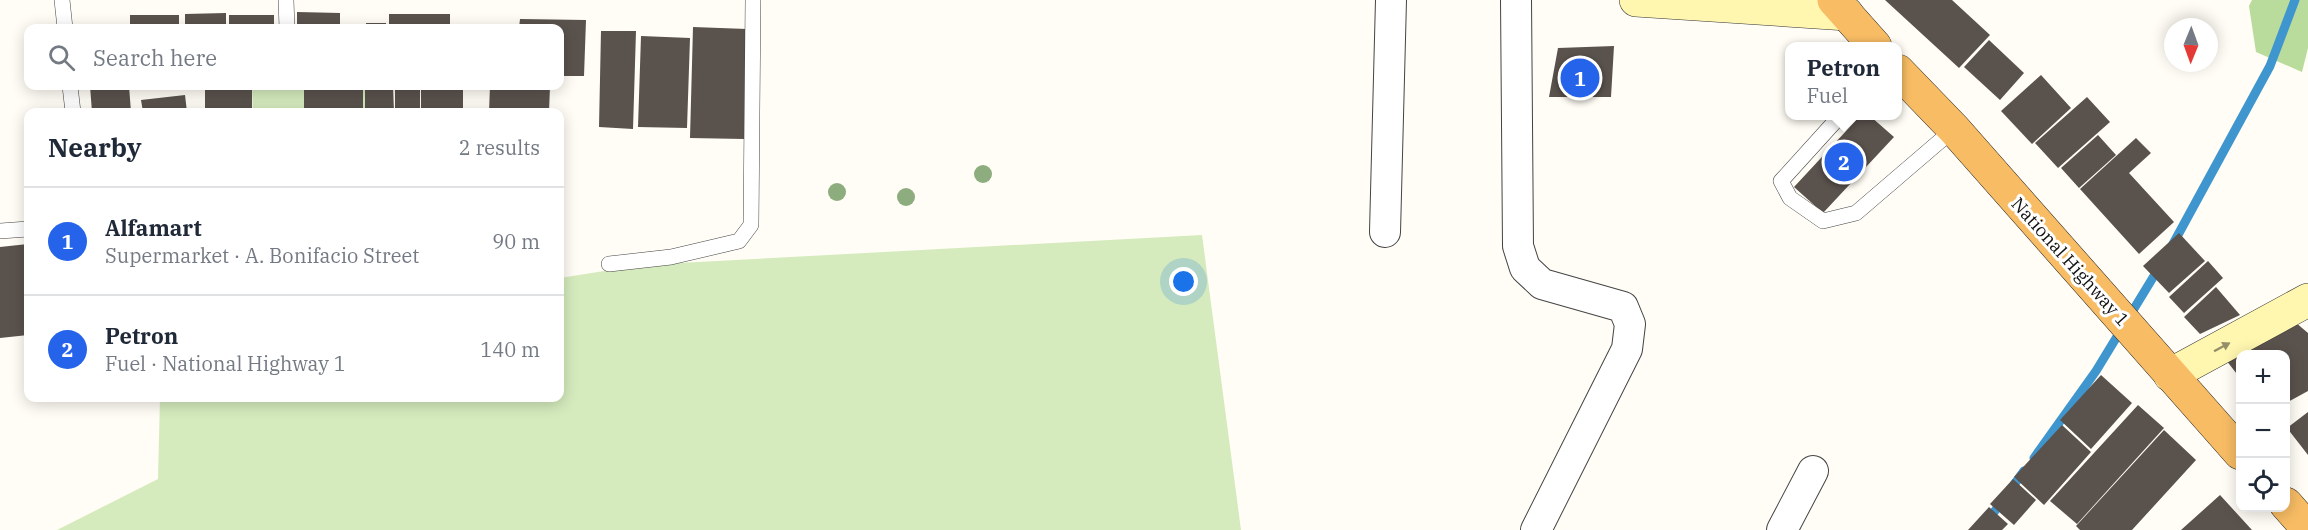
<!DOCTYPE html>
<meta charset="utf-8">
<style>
:root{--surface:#fff;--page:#f6f6f7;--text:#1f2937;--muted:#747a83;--line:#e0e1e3;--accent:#2563eb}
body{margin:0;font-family:"IBM Plex Serif",serif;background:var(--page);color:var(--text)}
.controls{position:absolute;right:18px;bottom:18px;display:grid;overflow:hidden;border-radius:12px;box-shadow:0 3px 15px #0003}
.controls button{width:54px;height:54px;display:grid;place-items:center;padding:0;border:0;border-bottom:2px solid var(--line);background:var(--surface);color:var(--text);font:30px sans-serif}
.compass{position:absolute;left:2164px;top:18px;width:54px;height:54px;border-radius:50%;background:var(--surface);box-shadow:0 3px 15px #0003;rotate:181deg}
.you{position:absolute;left:1184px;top:282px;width:21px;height:21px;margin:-15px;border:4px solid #fff;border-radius:50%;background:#1a73e8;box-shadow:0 0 0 9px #1a73e833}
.badge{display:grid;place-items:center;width:39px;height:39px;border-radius:50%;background:var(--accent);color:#fff;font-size:20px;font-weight:700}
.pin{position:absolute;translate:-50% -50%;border:3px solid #fff;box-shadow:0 2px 6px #0006}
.popup{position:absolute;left:1785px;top:42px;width:117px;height:78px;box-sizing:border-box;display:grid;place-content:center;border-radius:12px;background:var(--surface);filter:drop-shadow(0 2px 4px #0005);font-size:20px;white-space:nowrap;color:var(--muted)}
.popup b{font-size:22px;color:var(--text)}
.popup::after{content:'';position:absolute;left:50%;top:100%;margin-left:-12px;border:12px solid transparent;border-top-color:var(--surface)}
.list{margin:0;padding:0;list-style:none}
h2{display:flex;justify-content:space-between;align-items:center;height:78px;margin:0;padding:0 24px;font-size:26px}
h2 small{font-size:20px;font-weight:400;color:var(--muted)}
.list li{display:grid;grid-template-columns:39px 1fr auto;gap:18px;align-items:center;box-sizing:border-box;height:108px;padding:0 24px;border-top:2px solid var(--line)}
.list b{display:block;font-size:22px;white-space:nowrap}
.list p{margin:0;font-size:20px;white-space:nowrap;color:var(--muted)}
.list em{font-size:20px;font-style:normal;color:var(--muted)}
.icon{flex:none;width:33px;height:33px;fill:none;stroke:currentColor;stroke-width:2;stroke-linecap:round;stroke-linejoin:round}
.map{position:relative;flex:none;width:2308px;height:530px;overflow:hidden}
.search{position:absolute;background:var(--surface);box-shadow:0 3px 15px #0003;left:24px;top:24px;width:540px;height:66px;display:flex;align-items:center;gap:15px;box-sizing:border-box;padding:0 21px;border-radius:12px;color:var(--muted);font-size:22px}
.panel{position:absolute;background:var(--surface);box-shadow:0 3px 15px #0003;left:24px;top:108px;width:540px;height:294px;border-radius:12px}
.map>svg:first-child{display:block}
.green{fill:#d5ebbd}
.forest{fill:#b9dc9c}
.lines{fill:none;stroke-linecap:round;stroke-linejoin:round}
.stream{stroke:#3f96cf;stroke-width:9}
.building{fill:#5a524d}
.service-casing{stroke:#444;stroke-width:16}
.minor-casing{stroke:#444;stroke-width:32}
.secondary-casing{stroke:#333;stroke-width:34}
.trunk-casing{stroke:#222;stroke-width:34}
.service{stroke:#fff;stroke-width:15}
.minor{stroke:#fff;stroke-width:30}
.secondary{stroke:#fff6b0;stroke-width:33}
.trunk{stroke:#f7bc64;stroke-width:33}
.tree{fill:#8dad7f}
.oneway{fill:#948f68}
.labels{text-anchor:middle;stroke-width:6;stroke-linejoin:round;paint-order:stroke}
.street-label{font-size:18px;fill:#111;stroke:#fff}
</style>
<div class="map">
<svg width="2308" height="530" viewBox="0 0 2308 530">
<rect width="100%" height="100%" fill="#fffdf5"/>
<path class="green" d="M252,86h114l2,26h-115z
M1202,235l39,295h-1184l101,-51 2,-81h400v-120l82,-13z"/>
<path class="forest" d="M2252,0h56v48l-6,24 -46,-20 -7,-46z"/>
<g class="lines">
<path class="stream" d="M2173,244l97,-178 25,-66
M2034,458l62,-87 64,-105
M1981,530l43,-59"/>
</g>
<path class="building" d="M1885,0h67l38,35 -31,33z
M297,12l43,1v15h-43z
M226,13v15h-41v-14z
M389,14h61v14h-61z
M130,15h49v13h-49z
M229,15h45v13h-45z
M520,19l66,1 -2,56h-24v-48h-41z
M366,23h20v5h-20z
M693,27l54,2 -3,110 -54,-1z
M601,31h35l-3,98 -34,-2z
M641,36l49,2 -3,90 -49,-1z
M1989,40l35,33 -24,27 -36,-33z
M1614,46l-3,51h-62l9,-49z
M2041,75l30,33 -39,36 -31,-33z
M90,86h39l2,26h-39z
M205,86h47v26h-47z
M304,86h59v26h-59z
M365,86h28l1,26h-29z
M395,86h25v26h-25z
M421,86h42v26h-42z
M490,86h60l-1,26h-60z
M185,95l2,17h-44l-2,-12z
M2087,97l23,25 -52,46 -23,-25z
M1860,116h10l24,21 -71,76 -29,-26z
M2098,135l18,20 -37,33 -18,-20z
M2136,138l15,15 -22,20 45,49 -35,32 -59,-65z
M2179,233l26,28 -36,32 -26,-27z
M28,244v91l-28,3v-91z
M2208,261l15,17 -39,35 -15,-16z
M2216,287l24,28 -40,19 -16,-17z
M2295,322l13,11v58l-22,12v-49h-46v24l-14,-18z
M2101,375l31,28 -41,46 -31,-29z
M2138,405l26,23 -87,96 -27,-23z
M2308,412v43l-21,-27z
M2062,425l29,27 -47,53 -30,-28z
M2164,430l32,30 -64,70h-52l-4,-4z
M2013,479l23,21 -22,25 -24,-21z
M2220,495l32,35h-71z
M1989,507l19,17 -6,6h-34z"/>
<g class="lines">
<defs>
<path id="service" d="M62,0l3,28
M286,0l1,28
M70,86l3,26
M1840,116l-59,65 9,17 33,23 33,-8 98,-84
M0,231l28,-2
M609,264l62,-7 68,-16 12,-16 2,-225"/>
<path id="minor" d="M1516,0l2,246 7,22 17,16 81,23 7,17 -3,25 -91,181
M1385,232l6,-232
M1782,530l31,-59"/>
<path id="secondary" d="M1636,0l211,14
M2170,375l138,-75"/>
<path id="trunk" d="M1834,0l41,46
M1898,71l56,58 286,324
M2286,504l22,25"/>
</defs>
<use href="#service" class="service-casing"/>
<use href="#minor" class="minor-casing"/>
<use href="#secondary" class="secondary-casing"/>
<use href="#trunk" class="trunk-casing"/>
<use href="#service" class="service"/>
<use href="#minor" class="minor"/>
<use href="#secondary" class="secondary"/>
<use href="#trunk" class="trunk"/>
</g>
<g class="tree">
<circle cx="983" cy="174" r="9"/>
<circle cx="837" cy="192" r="9"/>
<circle cx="906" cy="197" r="9"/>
</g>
<defs><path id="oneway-solid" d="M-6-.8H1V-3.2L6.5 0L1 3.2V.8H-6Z" transform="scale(1.5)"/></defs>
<use class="oneway" href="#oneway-solid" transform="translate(2222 347) rotate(-28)"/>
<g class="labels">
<g class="street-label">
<text transform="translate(2070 262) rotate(48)" y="6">National Highway 1</text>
</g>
</g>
</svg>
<div class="controls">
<button>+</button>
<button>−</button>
<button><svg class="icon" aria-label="locate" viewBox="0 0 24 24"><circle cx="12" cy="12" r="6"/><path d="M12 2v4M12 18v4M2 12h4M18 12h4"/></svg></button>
</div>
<svg class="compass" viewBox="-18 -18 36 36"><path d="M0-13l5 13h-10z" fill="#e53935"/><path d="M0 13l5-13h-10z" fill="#747a83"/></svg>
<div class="you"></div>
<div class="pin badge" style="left:1580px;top:78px">1</div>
<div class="pin badge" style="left:1844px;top:162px">2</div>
<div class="popup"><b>Petron</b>Fuel</div>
<div class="search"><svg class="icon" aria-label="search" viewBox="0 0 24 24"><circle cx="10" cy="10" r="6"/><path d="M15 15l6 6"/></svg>Search here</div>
<section class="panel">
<h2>Nearby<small>2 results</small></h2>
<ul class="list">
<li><span class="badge">1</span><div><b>Alfamart</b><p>Supermarket · A. Bonifacio Street</p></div><em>90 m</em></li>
<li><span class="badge">2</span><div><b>Petron</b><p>Fuel · National Highway 1</p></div><em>140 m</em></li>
</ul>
</section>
</div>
